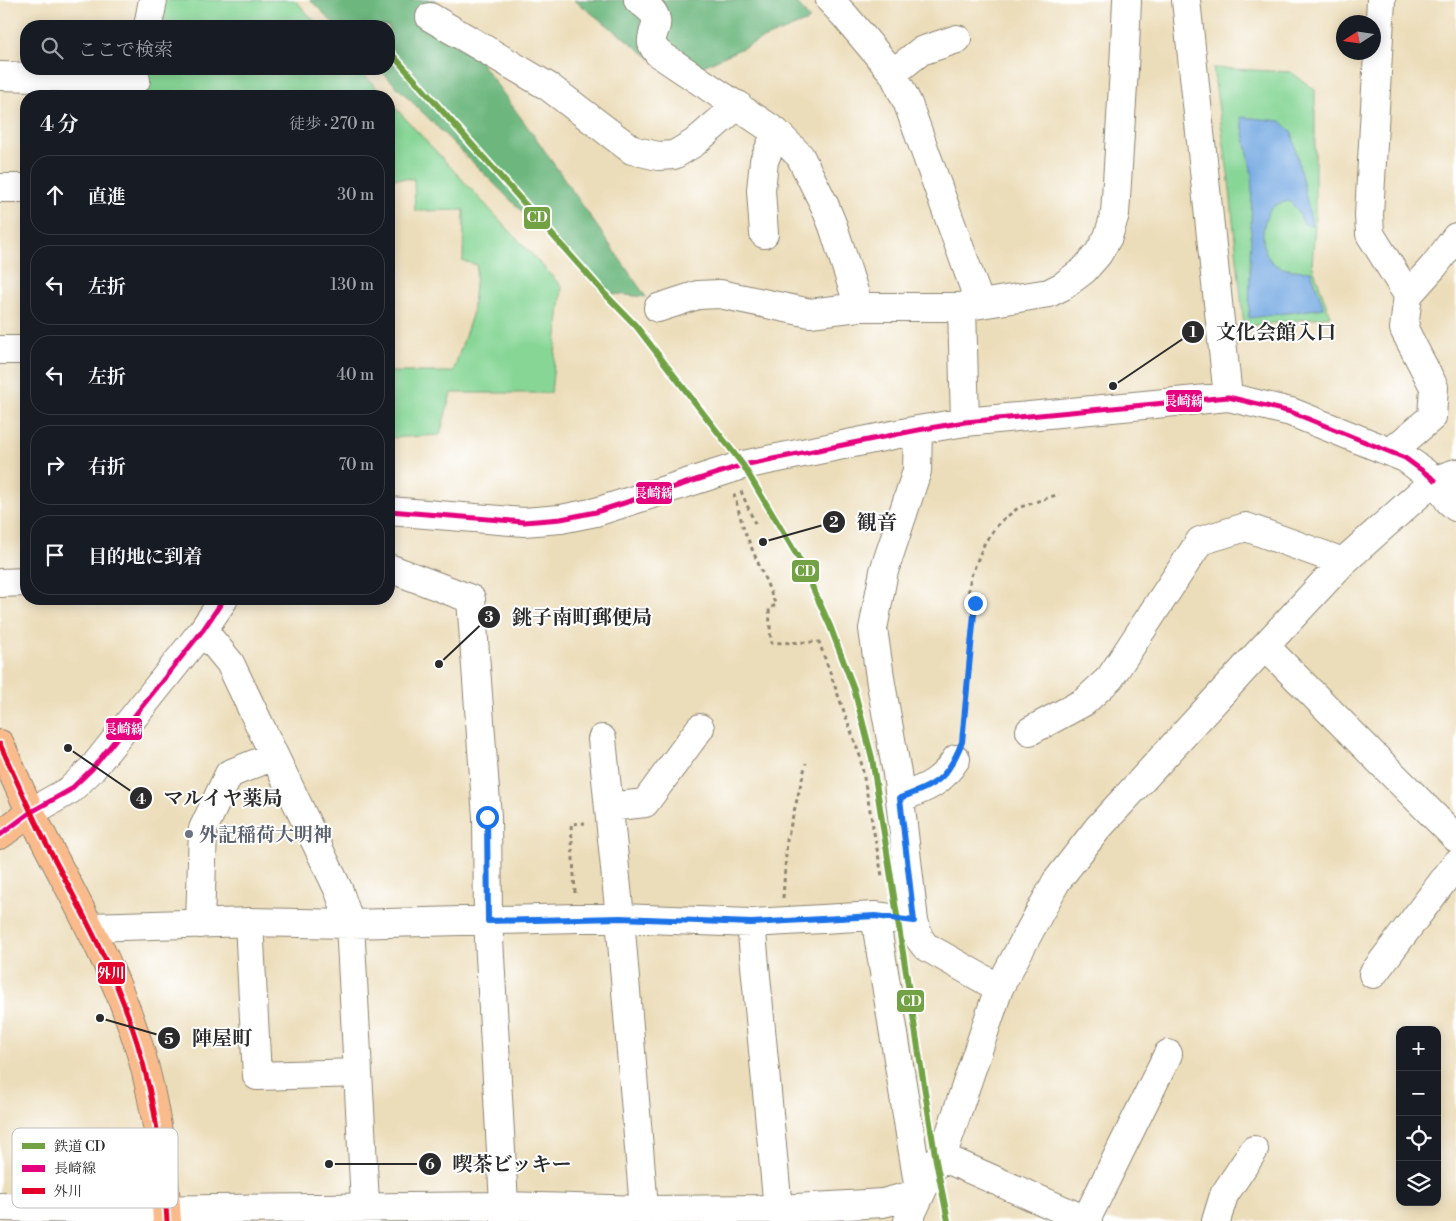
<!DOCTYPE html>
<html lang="ja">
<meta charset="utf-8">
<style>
:root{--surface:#171b24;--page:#20242c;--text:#f1f3f6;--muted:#9ea1a6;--line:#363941}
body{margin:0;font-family:"Libre Bodoni","Noto Serif JP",serif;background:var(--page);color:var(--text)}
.controls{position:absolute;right:15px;bottom:15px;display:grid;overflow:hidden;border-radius:10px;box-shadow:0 2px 12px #0003}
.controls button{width:45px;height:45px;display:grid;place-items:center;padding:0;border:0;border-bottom:1px solid var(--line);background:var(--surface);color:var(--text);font:25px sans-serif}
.compass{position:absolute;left:1336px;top:15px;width:45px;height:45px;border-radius:50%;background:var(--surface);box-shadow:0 2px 12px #0003;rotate:258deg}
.stop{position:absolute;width:15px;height:15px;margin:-11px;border:4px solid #1a73e8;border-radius:50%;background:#fff}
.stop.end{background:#1a73e8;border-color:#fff;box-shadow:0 1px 5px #0008}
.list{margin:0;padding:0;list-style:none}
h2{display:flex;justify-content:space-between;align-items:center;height:65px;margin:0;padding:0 20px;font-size:21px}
h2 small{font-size:16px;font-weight:400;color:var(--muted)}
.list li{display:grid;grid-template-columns:32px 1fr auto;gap:15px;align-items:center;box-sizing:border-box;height:80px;margin:0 10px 10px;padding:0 10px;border:1px solid var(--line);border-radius:20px}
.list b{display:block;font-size:19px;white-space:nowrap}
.list em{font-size:16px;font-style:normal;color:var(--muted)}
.icon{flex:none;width:28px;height:28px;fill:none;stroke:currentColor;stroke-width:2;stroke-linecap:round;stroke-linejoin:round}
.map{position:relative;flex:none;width:1456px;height:1221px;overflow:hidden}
.search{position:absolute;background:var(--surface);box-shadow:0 2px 12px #0003;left:20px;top:20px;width:375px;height:55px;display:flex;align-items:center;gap:12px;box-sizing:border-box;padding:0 18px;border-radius:20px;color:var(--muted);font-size:19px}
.panel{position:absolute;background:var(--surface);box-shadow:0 2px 12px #0003;left:20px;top:90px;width:375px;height:515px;border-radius:20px}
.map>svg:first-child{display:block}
.green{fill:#87d696;stroke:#598060}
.forest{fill:#6db77f;stroke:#4c7155}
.water{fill:#75a9e2;stroke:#506a86}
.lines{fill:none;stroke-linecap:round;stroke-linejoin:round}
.minor-casing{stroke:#8c8472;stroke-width:30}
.major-casing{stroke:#8c8472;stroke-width:30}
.path{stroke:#8c8472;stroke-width:3;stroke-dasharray:4 4;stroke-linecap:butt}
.minor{stroke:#fff;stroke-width:28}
.major{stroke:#fabb8c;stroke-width:28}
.bus-1-casing{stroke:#fff;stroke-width:9}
.bus-2-casing{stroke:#fff;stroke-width:9}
.bus-1{stroke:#e5007d;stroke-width:5}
.bus-2{stroke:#e4002b;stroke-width:5}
.rail-1-casing{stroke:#fff;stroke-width:10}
.rail-1{stroke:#73a244;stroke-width:6}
.route{stroke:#1a73e8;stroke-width:6}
.worship-dot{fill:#6b7280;stroke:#fff;stroke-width:2}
.labels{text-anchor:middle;stroke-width:4;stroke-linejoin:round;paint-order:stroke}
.worship-label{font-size:19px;font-weight:bold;fill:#5b616d;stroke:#fff;text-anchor:start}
.key{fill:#fff;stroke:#bfbfbf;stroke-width:1}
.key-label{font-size:14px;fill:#2b2b2b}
.leader{fill:none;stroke:#2b2b2b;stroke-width:2}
.callout-dot{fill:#2b2b2b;stroke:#fff;stroke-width:2}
.mark-label{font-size:15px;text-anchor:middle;font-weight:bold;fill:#fff}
.callout-label{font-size:20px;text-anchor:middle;font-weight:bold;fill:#2b2b2b;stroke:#fff;stroke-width:4;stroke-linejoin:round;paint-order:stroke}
.line-badge{stroke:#fff;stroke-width:2}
.badge-label{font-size:14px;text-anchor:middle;font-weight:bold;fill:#fff}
</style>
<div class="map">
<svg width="1456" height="1221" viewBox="0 0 1456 1221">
<rect width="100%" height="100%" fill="#fff"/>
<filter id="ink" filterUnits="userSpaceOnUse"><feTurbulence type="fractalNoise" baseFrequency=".02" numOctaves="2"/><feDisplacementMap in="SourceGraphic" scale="10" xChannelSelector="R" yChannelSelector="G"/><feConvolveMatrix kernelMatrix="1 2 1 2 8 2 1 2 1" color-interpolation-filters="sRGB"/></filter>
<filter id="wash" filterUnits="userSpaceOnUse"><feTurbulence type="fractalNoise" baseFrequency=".0096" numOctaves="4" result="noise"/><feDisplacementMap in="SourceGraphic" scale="20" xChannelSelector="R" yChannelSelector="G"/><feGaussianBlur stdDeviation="1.12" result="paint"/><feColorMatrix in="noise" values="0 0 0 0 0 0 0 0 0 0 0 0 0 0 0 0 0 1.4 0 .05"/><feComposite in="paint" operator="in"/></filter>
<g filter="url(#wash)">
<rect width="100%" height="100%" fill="#ecddba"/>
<path class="green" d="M162,0h133l24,26h-163z
M1213,68l78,4 24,18v135l-3,39 18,52 -86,11 -15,-146z
M148,69h211l25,27h-242z
M389,101l173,186 -11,106h-100l-11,42 -51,3v-66h64l19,-57 5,-50 -14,-4 1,-51 -49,1 -1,-32 -25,-1z"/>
<path class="forest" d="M310,0h125l105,144 106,153 -42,-4 -225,-224h10v-43h-53z
M574,0h221l15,20 -50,20 -83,38z"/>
<path class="water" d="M1241,117l40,4 11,11 20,93 -8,-1 -7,-15 -8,-8c-4,1 -11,2 -15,5 -14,12 -15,45 -1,57 9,8 27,7 38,8l13,37 -75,10 3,-143z"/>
</g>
<g filter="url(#ink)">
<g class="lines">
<defs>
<path id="minor" d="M638,0c12,8 23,16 16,31 -1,4 -3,8 -2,12 0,3 4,7 6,10l118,79 24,24 24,48 9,22 26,81
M830,0l15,16 48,57 15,31 72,200
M1186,0l42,397
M1381,0l-12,215 1,19 38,61
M430,17l119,70 83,63 26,6 16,-1 20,-12 44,-38
M148,26l5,-26
M893,73l28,-22 36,-12
M0,76l136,4
M0,188h26
M764,234l-3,-44 3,-29 12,-29
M962,307l3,115
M658,308l40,-13 22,-1 90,19 49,-6h103l87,-14 14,-7 21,-16 14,-16 10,-17 7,-23 9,-145 3,-69
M0,350h26
M1391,452l41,-35 2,-30 -30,-58 4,-34 26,-29 22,-29
M389,511l135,11 37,-3 35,-7 147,-47 175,-35 47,-8 263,-25 63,15 114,46 30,22 14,21 7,6
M389,568l82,31 16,218 1,104 17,300
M0,583l26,-1
M203,630l27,33 109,228 11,33 16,297
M1265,646l191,192
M1030,731l54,-29 26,-24 90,-137 46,-14 97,35
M602,739l18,179 25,303
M900,798c26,-10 40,-14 56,-39
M609,807l36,-4 55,-75
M31,812l39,-22 22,-21 111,-139 21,-31
M875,916l45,280
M914,921l-17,-148 -16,-89 -8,-55 11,-58 33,-100 1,-41
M249,922l8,154 101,-3
M751,923l27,286
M200,924l3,-95 26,-55 45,-18
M90,927l159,-5 101,2 227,-6h43l131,5 124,-7 39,5 5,17 6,8 74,42
M1373,974l83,-110
M942,1157l146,64
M0,1207l135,3 369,-4 140,4 134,-1 105,-6 37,-10
M1086,1220l82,-166
M908,1221l28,-60 6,-4 57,-169 57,-106 42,-54 167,-182 78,-84 92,-82 21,-7
M1216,1221l8,-26 30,-45"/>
<path id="major" d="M0,744c10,23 20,46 31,69 38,77 84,153 109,237 16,55 24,113 27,171
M0,835l31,-23"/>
</defs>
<use href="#minor" class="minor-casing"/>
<use href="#major" class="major-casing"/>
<path class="path" d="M741,491l15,35
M734,494l10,36 32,75 -7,3 2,35 48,-1 41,114 22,120
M962,737l13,-134 -8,-2 4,-25 14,-34 15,-20 18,-14 41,-14
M575,893l-4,-69 14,-1
M783,898l4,-58 19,-77"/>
<use href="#minor" class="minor"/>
<use href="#major" class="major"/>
<defs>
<path id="bus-1" d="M389,511l135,11 37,-3 35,-7 147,-47 175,-35 47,-8 263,-25 63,15 114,46 30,22
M0,835l31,-23 39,-22 22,-21 111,-139 21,-31"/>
<path id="bus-2" d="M0,744c15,34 30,67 46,99 30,58 63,116 84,178 23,65 33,132 37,200"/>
</defs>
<use href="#bus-1" class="bus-1-casing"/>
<use href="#bus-2" class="bus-2-casing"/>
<use href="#bus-1" class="bus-1"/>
<use href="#bus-2" class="bus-2"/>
<defs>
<path id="rail-1" d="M389,51l215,242 32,33 107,139 59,99 28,62 24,63 18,69 64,403 12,60"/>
</defs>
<use href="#rail-1" class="rail-1-casing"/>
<use href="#rail-1" class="rail-1"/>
</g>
</g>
<g class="lines" filter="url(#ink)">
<path class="route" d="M487,817l1,104 132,-3 131,5 124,-7 39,5 -14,-123c37,-14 47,-18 62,-56l13,-139"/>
</g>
<circle class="worship-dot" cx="189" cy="834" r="5"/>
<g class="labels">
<g class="worship-label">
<text x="199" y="841">外記稲荷大明神</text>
</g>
</g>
<rect x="12" y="1128" width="166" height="80" rx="8" class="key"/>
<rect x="22" y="1143" width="23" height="6" fill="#73a244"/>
<rect x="22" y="1165" width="23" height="7" fill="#e5007d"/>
<rect x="22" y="1188" width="23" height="6" fill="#e4002b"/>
<g class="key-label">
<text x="54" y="1151">鉄道 CD</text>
<text x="54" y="1173">長崎線</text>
<text x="54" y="1196">外川</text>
</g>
<path class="leader" d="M1113 386L1193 332M763 542L834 522M439 664L489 617M68 748L141 798M100 1018L169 1038M329 1164L430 1164"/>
<g class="callout-dot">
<circle cx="1113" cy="386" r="5"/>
<circle cx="763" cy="542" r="5"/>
<circle cx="439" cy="664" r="5"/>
<circle cx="68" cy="748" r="5"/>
<circle cx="100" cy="1018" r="5"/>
<circle cx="329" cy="1164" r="5"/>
<circle cx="1193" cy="332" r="12"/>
<circle cx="834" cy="522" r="12"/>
<circle cx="489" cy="617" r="12"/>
<circle cx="141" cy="798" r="12"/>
<circle cx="169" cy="1038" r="12"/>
<circle cx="430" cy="1164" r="12"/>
</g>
<g class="mark-label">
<text x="1193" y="337">1</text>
<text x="834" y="527">2</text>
<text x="489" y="622">3</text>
<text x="141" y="804">4</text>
<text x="169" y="1044">5</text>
<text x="430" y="1169">6</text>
</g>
<g class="callout-label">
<text x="1276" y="339">文化会館入口</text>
<text x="877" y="529">観音</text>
<text x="582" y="624">銚子南町郵便局</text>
<text x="223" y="805">マルイヤ薬局</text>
<text x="222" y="1045">陣屋町</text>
<text x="512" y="1171">喫茶ビッキー</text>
</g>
<g class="line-badge">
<rect x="523" y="206" width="28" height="24" rx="5" fill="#73a244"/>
<rect x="1165" y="389" width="38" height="24" rx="5" fill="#e5007d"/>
<rect x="635" y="481" width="38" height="24" rx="5" fill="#e5007d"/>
<rect x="791" y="559" width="29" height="24" rx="5" fill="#73a244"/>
<rect x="105" y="717" width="38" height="24" rx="5" fill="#e5007d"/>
<rect x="97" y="961" width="29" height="24" rx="5" fill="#e4002b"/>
<rect x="896" y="989" width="29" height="24" rx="5" fill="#73a244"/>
</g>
<g class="badge-label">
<text x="537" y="222">CD</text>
<text x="1184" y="406">長崎線</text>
<text x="654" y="498">長崎線</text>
<text x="805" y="576">CD</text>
<text x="124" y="734">長崎線</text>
<text x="111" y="978">外川</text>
<text x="911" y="1006">CD</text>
</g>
</svg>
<div class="controls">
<button>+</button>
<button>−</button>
<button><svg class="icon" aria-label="locate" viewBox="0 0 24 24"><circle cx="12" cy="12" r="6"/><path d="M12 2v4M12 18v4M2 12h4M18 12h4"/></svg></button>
<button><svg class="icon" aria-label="layers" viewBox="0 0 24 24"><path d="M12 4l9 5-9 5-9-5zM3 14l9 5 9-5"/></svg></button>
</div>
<svg class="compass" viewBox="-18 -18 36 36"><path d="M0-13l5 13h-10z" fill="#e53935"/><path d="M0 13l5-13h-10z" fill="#9ea1a6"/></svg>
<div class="stop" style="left:487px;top:817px"></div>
<div class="stop end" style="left:975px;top:603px"></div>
<div class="search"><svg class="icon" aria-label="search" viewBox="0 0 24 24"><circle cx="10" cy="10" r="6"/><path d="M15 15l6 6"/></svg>ここで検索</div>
<section class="panel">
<h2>4 分<small>徒歩 · 270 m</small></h2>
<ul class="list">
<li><svg class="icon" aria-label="ahead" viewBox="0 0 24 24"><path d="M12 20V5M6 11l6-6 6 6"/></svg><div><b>直進</b></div><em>30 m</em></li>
<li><svg class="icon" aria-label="left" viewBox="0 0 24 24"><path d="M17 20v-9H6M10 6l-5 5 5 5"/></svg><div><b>左折</b></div><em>130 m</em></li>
<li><svg class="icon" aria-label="left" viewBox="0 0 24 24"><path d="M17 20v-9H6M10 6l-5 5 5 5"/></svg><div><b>左折</b></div><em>40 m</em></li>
<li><svg class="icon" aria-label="right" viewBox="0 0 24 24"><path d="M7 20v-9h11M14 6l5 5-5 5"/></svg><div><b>右折</b></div><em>70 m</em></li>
<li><svg class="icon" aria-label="arrive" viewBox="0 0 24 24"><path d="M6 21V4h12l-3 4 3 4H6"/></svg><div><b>目的地に到着</b></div></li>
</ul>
</section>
</div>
